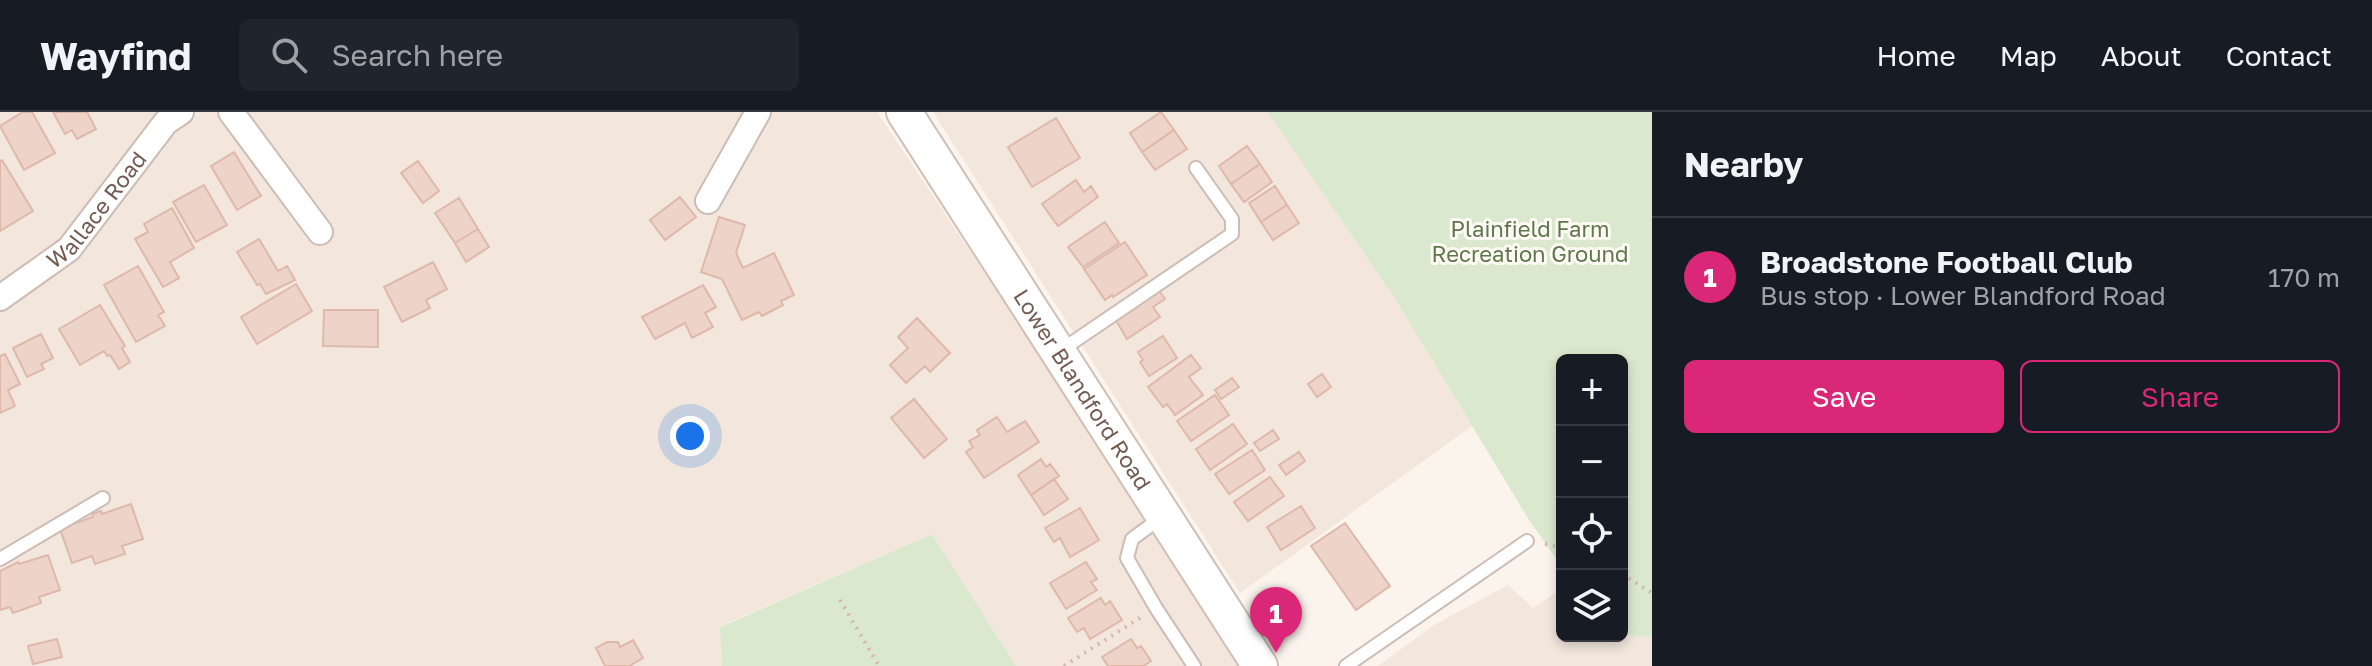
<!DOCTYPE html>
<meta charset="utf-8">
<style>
:root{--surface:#171b24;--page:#20242c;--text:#f1f3f6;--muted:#9ea1a6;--line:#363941;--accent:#db2777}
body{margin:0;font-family:"Golos Text",sans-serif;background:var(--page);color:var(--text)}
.controls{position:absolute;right:24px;bottom:24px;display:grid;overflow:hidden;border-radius:12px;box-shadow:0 4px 12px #0003}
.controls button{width:72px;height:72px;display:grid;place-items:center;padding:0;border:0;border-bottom:2px solid var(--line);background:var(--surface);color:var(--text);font:40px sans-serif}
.you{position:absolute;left:690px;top:324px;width:28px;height:28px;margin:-20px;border:6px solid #fff;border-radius:50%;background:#1a73e8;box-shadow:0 0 0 12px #1a73e833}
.badge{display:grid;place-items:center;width:52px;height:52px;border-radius:50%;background:var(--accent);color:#fff;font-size:26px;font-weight:700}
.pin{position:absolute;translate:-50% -66px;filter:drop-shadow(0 2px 4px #0008)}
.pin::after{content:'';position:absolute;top:42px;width:28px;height:24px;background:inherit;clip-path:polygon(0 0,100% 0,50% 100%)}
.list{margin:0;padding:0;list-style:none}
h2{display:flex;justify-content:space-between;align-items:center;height:104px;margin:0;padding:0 32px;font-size:34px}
h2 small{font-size:26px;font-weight:400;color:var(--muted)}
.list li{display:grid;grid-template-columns:52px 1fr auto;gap:24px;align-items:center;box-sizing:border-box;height:120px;padding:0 32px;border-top:2px solid var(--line)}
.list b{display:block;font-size:30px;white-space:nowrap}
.list p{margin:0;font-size:26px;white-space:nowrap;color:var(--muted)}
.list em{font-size:26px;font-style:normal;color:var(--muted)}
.actions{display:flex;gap:16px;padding:24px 32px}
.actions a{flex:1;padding:18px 0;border:2px solid var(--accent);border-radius:12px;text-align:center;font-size:28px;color:var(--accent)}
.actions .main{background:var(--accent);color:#fff}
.icon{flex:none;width:44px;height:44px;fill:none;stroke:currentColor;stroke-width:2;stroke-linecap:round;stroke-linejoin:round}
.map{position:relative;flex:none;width:1652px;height:554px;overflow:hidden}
header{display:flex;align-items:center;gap:48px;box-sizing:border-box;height:112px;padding:0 40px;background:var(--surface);border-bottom:2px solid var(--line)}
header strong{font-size:38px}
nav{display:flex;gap:44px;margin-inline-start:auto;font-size:28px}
.search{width:560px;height:72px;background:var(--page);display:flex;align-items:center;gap:20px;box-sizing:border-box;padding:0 28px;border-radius:12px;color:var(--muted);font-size:30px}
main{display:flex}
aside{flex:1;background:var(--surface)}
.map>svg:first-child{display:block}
.residential{fill:#f2e6dd}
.green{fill:#dae8cd}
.building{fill:#edd3c8;stroke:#deb9aa;stroke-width:2}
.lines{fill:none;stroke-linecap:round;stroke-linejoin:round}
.lane-casing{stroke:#ccbcb4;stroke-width:16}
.street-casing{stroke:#ccbcb4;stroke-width:28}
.secondary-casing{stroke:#d1beb4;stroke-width:38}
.path{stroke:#d3b6ab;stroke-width:4;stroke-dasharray:2 6;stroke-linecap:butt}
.lane{stroke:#fff;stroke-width:12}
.street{stroke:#fff;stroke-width:24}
.secondary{stroke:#fff;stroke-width:34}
.labels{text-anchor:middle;stroke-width:6;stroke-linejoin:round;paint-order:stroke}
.street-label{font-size:22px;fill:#745b52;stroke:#fef9f4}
.park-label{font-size:22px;fill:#5d784b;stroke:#fef9f4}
</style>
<header>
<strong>Wayfind</strong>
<div class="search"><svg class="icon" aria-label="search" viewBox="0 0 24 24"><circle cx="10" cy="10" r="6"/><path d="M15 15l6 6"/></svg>Search here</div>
<nav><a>Home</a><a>Map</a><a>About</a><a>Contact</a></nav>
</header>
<main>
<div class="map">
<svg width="1652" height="554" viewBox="0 0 1652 554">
<rect width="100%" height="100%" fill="#fbf4ed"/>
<path class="residential" d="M0,0h877l370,554h-231l-84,-132 -212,92 2,40h-722z
M933,0h338l125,188 76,126 -232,167z
M1508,473l25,23 29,-20v48h60v-2l30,4v28h-274l56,-41z"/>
<path class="green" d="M1268,0h384v526l-30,-4v-274h-60v207l-33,-47 -133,-220z
M932,422l84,132h-294l-2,-39z"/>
<path class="building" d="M23,0h9l23,41 -31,17 -24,-44z
M53,0h34l9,17 -19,10 -5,-9 -7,4z
M1161,0l13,18 -32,22 -12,-19z
M1056,6l24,40 -48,29 -24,-40z
M1174,18l13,19 -32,21 -13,-18z
M1247,34l13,18 -29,20 -12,-18z
M234,40l27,44 -24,14 -26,-44z
M2,48l31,51 -33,20v-70z
M418,49l21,30 -16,12 -22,-30z
M1260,52l12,18 -28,20 -13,-18z
M1076,68l8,12 7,-6 7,11 -40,29 -16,-22z
M204,73l23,40 -31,17 -23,-40z
M1275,74l12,19 -26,17 -12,-19z
M680,85l16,20 -31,23 -15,-20z
M459,86l19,31 -23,14 -20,-30z
M1287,93l12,18 -26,17 -12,-18z
M172,96l22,40 -24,14 9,16 -16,9 -28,-48 13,-7 -4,-8z
M719,105l26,8 -9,28 7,15 31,-15 20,42 -13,6 2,4 -21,11 -3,-4 -17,8 -20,-41 -21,-7z
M1105,110l14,21 -36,24 -15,-20z
M478,117l11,18 -23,15 -11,-19z
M259,127l19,32 9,-5 8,14 -29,14 -6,-10 -3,1 -20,-33z
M1125,130l22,33 -34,22 -1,-2 -7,5 -21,-31z
M433,150l14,27 -21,11 4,8 -28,14 -18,-35z
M138,154l26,46 -6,3 7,11 -29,16 -32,-57z
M296,172l16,27 -55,33 -16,-27z
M703,173l13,22 -11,6 8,14 -21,11 -7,-15 -30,16 -13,-22z
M1157,175l8,12 -12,8 7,10 -33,22 -13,-22z
M100,193l25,41 -3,2 8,14 -11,7 -9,-14 -3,1 -3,-5 -24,14 -21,-36z
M324,198h54v37l-55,-1z
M917,206l33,35 -20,19 -5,-6 -19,17 -16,-18 18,-17 -10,-11z
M41,222l12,24 -12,6 3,5 -17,8 -14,-29z
M1163,224l14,22 -28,18 -9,-14 3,-2 -5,-8z
M5,242l15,30 -12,6 7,16 -15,7v-57z
M1191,243l10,13 -12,9 14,18 -28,20 -8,-11 -4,3 -15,-20z
M1322,262l9,13 -14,10 -9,-13z
M1232,266l7,9 -18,12 -6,-9z
M1215,283l14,20 -38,26 -14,-20z
M914,287l33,40 -23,19 -33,-40z
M997,305l10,15 18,-11 14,21 -55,36 -18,-26 7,-5 -4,-6 11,-6 -3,-5z
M1233,312l14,20 -37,26 -14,-21z
M1273,318l6,9 -19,12 -6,-8z
M1252,338l13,20 -36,24 -14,-20z
M1299,340l6,9 -19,14 -7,-10z
M1041,347l5,8 4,-3 9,12 -28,19 -13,-20z
M1270,365l14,19 -36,25 -14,-19z
M1054,367l14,20 -24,16 -13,-20z
M131,392l12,35 -21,7 3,8 -30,10 -3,-8 -20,7 -12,-34 33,-12 -1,-3 9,-3 1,3z
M1301,394l14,22 -34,22 -14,-23z
M1080,396l19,32 -29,17 -10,-19 -6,4 -9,-14z
M1345,411l45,63 -34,24 -45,-64z
M48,443l12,35 -21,7 2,6 -28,10 -3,-6 -10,3v-39l18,-9 1,2z
M1086,450l11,17 -6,3 6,8 -31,19 -16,-26z
M1101,486l4,7 5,-4 12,19 -32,19 -6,-11 -7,4 -9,-14z
M57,527l5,18 -29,7 -5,-18z
M1131,527l6,9 4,-2 10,15 -8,5h-35l-6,-9z
M633,528l10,18 -14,8h-24l-9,-18 11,-6h11l2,5z"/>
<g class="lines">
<defs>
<path id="lane" d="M1060,239l172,-117v-15l-36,-51
M1162,405l-30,22 -5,19 29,50 38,58
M0,447l103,-61
M1346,554l181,-125"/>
<g id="street">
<path d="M231,0l89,120"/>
<path d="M708,89l50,-89"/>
<path id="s1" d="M0,186l69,-49 97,-127 15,-10"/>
</g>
<g id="secondary">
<path id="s2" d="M904,0l356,554"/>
</g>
</defs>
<use href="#lane" class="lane-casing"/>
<use href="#street" class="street-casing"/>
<use href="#secondary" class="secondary-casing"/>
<path class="path" d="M1545,432l17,3
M1622,462l30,19
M840,488l39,66
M1064,554l79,-50"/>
<use href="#lane" class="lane"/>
<use href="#street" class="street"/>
<use href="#secondary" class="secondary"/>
</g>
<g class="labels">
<g class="street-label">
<text dy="8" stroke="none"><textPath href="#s1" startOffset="132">Wallace Road</textPath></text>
<text dy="8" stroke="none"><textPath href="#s2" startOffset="330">Lower Blandford Road</textPath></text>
</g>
<g class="park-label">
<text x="1530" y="125">Plainfield Farm<tspan x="1530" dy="25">Recreation Ground</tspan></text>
</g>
</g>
</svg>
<div class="controls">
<button>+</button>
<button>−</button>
<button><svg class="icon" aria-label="locate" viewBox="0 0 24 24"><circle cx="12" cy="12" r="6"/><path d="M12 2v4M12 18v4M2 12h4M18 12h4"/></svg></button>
<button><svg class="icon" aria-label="layers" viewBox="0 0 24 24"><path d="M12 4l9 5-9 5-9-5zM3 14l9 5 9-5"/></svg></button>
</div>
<div class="you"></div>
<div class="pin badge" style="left:1276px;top:541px">1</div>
</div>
<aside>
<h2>Nearby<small></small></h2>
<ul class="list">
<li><span class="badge">1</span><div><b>Broadstone Football Club</b><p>Bus stop · Lower Blandford Road</p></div><em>170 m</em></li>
</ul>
<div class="actions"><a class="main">Save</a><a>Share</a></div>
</aside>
</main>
